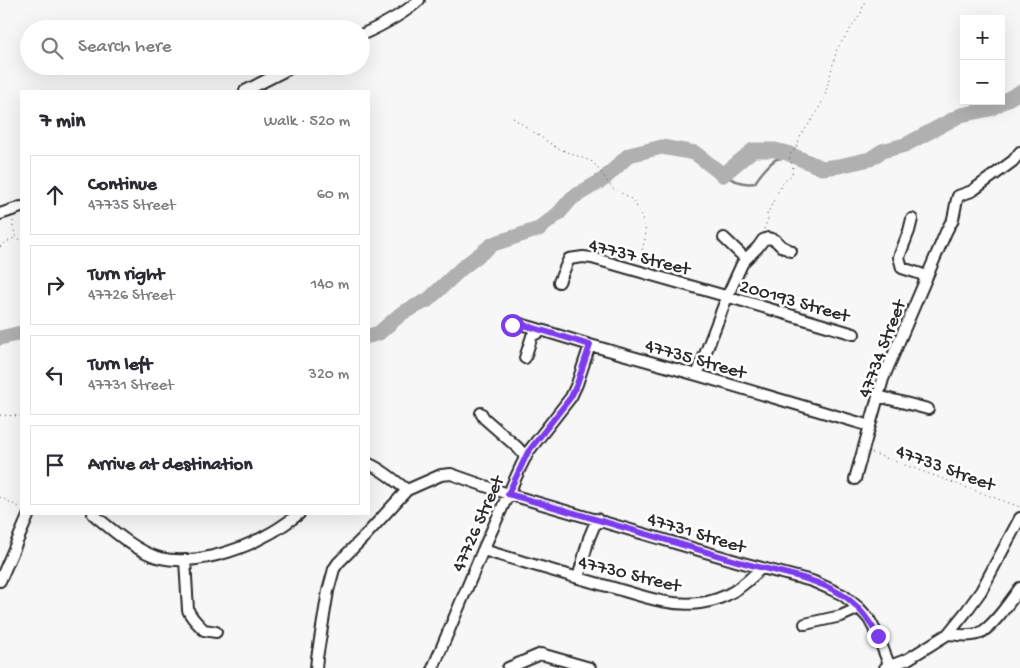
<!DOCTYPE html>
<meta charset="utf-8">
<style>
:root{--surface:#fff;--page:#f2f2f3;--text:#2b2b33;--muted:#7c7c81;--line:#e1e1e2}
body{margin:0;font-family:"Gochi Hand",sans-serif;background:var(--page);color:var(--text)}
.controls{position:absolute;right:15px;top:15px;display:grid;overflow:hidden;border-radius:0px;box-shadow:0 5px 20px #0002}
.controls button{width:45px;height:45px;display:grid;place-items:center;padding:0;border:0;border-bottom:1px solid var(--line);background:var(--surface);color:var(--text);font:25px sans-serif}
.stop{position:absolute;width:15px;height:15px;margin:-11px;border:4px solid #7c3aed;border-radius:50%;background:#fff}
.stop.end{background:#7c3aed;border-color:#fff;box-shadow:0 1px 5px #0008}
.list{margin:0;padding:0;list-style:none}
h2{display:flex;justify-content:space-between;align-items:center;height:65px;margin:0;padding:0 20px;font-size:21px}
h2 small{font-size:16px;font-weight:400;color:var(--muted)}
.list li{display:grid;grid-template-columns:32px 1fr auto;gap:15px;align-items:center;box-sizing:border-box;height:80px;margin:0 10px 10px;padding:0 10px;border:1px solid var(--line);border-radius:0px}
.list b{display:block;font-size:19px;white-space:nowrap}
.list p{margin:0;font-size:16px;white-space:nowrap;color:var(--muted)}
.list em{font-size:16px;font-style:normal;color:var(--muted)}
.icon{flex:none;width:28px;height:28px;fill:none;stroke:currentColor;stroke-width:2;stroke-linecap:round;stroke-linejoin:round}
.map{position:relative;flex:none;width:1020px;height:668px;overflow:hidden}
.search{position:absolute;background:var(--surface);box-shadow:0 5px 20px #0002;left:20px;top:20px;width:350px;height:55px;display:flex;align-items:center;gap:12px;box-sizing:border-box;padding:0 18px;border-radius:28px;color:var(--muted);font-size:19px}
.panel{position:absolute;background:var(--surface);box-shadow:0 5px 20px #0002;left:20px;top:90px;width:350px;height:425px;border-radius:0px}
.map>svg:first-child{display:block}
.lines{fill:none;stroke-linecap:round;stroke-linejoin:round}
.stream{stroke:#7b7b7b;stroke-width:2.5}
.river{stroke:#b0b0b0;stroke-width:15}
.minor-casing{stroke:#2b2b2b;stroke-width:14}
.path{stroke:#2b2b2b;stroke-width:1;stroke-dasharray:1 4;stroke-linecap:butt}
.minor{stroke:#fff;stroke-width:10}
.route{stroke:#7c3aed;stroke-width:6}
.labels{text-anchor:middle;stroke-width:5;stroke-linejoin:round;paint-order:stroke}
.street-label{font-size:19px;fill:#2b2b2b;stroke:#fff}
</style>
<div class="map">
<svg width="1020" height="668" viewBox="0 0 1020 668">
<rect width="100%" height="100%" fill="#f7f7f7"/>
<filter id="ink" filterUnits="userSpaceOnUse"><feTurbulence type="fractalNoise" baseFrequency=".02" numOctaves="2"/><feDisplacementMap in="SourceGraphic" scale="10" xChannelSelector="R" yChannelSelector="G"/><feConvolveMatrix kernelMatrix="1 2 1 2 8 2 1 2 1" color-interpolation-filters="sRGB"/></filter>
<g filter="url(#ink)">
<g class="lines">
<path class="stream" d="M723,175c10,5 20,10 32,8 3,-6 16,-22 22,-24 5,-1 11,-2 16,-3"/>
<path class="river" d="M369,336l10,-3 23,-20 26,-13 34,-32 31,-24 46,-15 20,-16 13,-15 32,-19 25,-24 33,-8 33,6 28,22 30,-25h22l12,3 35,15 17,-2 31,-7 12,-8 23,-6 56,-30 29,-6 30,-17
M0,338l21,-5"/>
<defs>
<path id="minor" d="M361,35c20,-9 42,-20 58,-35
M245,91l49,-25
M0,214l21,-7
M912,219l-3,12 -10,26 3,11 19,6 4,5
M724,238l22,21
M559,282l10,-23 14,-2 9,1 151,43 111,33
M513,325l7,-1 11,3 59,18 107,30 173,51
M525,358l7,-22 9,-5
M697,375l30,-78 15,-33 4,-5 12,-12 5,-7 5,-2 7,2 6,6 10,5
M878,396l50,13
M481,413l3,5 33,29 9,10
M369,464c13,5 26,17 38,26l34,-15 10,-1 57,20 235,69 69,18 16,7 15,7 16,13 10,11 9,17 12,31
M855,479l28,-100 63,-147 4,-8 2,-2c3,-9 3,-17 6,-26l14,-5 41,-30 7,-9
M93,514c18,15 44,38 67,44 32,8 79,-7 107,-23 12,-6 22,-14 32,-21
M483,550c44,13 87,26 131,38 28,8 56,19 86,15 26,-3 44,-17 61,-35
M185,560l3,50c3,8 10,14 16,20l12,2
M578,578l11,-40 8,-19
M0,581l29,-67
M805,624l36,-8 18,-8
M948,634c10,1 22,3 32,-1 14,-7 30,-32 40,-45
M316,668l1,-10 11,-67 6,-22 4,-6 27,-27 42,-46
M433,668l50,-118 38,-84 7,-14 43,-55 6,-13 13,-39
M508,668l33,-14 49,14
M885,668l23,-9 40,-25 17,-21 16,-22 39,-73"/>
</defs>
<use href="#minor" class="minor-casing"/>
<path class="path" d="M513,118l44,30 36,14 20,27 16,8 6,6 6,13 5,16 -1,7 -6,22
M13,221v6l3,10 5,3
M764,229l4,-10 -1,-5 16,-32 9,-7 1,-7 -4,-12 7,-8 5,-13 15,-21 9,-18 3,-13 9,-34 24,-36 4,-13
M0,247l5,-4 11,-6
M0,415l21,1
M872,453l148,54
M0,497l21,11"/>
<use href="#minor" class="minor"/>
</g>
</g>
<g class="lines" filter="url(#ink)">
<path class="route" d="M512,325l8,-1 11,3 59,18 -13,39 -6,13 -43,55 -20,42c78,22 155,45 232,68 34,10 71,14 101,32 17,10 28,26 37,42"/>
</g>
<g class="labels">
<g class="street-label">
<text transform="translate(640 255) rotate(14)" y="7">47737 Street</text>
<text transform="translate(795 299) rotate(16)" y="7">200193 Street</text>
<text transform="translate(880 348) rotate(-69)" y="7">47734 Street</text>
<text transform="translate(696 357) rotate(16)" y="7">47735 Street</text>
<text transform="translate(946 466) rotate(20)" y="7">47733 Street</text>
<text transform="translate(476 523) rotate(-66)" y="7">47726 Street</text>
<text transform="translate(697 531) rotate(17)" y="7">47731 Street</text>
<text transform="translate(630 572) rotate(14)" y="7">47730 Street</text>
</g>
</g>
</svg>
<div class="controls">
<button>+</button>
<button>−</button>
</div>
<div class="stop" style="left:512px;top:325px"></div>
<div class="stop end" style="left:878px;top:636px"></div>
<div class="search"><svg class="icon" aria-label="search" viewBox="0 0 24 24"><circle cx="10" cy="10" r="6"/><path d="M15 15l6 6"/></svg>Search here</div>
<section class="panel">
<h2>7 min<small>Walk · 520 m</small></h2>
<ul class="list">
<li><svg class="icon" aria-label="ahead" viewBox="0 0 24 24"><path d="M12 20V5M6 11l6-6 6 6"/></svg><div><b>Continue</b><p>47735 Street</p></div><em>60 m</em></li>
<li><svg class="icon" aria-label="right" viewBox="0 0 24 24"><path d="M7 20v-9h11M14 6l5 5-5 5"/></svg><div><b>Turn right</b><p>47726 Street</p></div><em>140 m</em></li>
<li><svg class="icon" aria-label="left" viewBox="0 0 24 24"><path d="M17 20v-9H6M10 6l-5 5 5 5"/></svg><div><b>Turn left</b><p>47731 Street</p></div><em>320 m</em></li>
<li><svg class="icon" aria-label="arrive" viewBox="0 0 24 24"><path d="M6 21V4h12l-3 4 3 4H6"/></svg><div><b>Arrive at destination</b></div></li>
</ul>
</section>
</div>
